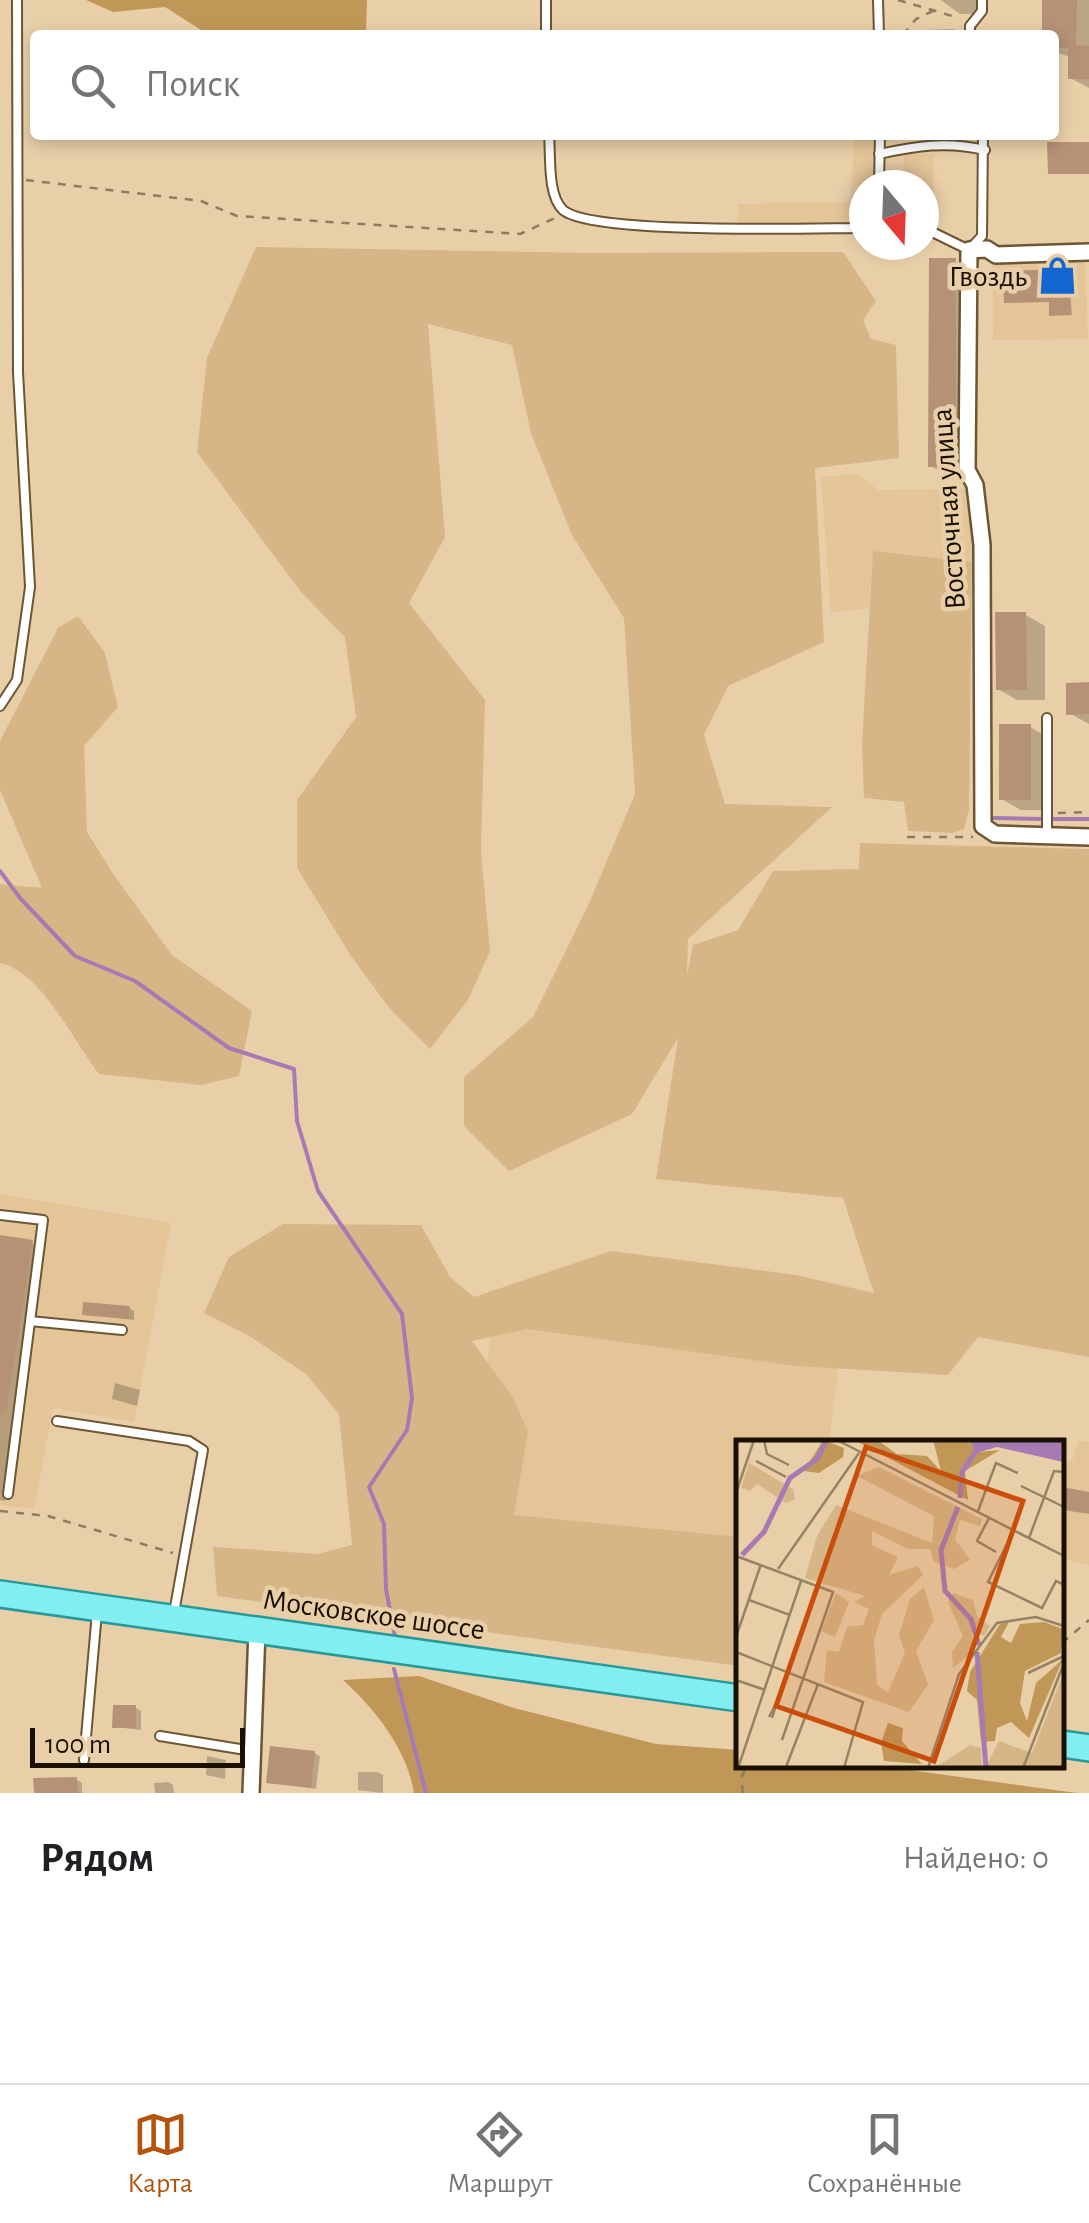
<!DOCTYPE html>
<html lang="ru">
<meta charset="utf-8">
<style>
:root{--surface:#fff;--page:#f6f6f6;--text:#202124;--muted:#757577;--line:#e0e0e0;--accent:#b45309}
body{margin:0;font-family:"Alegreya Sans",sans-serif;background:var(--page);color:var(--text)}
.compass{position:absolute;left:849px;top:170px;width:90px;height:90px;border-radius:50%;background:var(--surface);box-shadow:0 5px 15px #0003;rotate:161deg}
.scale{position:absolute;left:30px;bottom:25px;width:215px;box-sizing:border-box;padding-left:10px;border:5px solid #191003;border-top:0;font-size:28px;line-height:35px;white-space:nowrap;color:#191003;-webkit-text-stroke:8px #e9cfa8;paint-order:stroke}
.list{margin:0;padding:0;list-style:none}
h2{display:flex;justify-content:space-between;align-items:center;height:130px;margin:0;padding:0 40px;font-size:42px}
h2 small{font-size:32px;font-weight:400;color:var(--muted)}
.icon{flex:none;width:55px;height:55px;fill:none;stroke:currentColor;stroke-width:2;stroke-linecap:round;stroke-linejoin:round}
.map{position:relative;flex:none;width:1089px;height:1793px;overflow:hidden}
.search{position:absolute;background:var(--surface);box-shadow:0 5px 15px #0003;left:30px;right:30px;top:30px;height:110px;display:flex;align-items:center;gap:25px;box-sizing:border-box;padding:0 35px;border-radius:10px;color:var(--muted);font-size:38px}
.sheet{height:290px;background:var(--surface)}
nav{display:flex;justify-content:space-around;align-items:center;box-sizing:border-box;height:140px;border-top:2px solid var(--line);background:var(--surface);font-size:28px;color:var(--muted)}
nav a{display:grid;justify-items:center;gap:5px}
nav .on{color:var(--accent)}
.map>svg:first-child{display:block}
.built{fill:#e3c598}
.green{fill:#d6b687}
.forest{fill:#c09756}
.shadow{fill:#0003}
.lines{fill:none;stroke-linecap:round;stroke-linejoin:round}
.stream{stroke:#a67bb4;stroke-width:4}
.building{fill:#b59176}
.lane-casing{stroke:#6c5633;stroke-width:12}
.street-casing{stroke:#6c5633;stroke-width:20}
.primary-casing{stroke:#279998;stroke-width:30}
.path{stroke:#8f7c60;stroke-width:2.5;stroke-dasharray:8 8;stroke-linecap:butt}
.lane{stroke:#fff;stroke-width:8}
.street{stroke:#fff;stroke-width:15}
.primary{stroke:#82eef1;stroke-width:25}
.labels{text-anchor:middle;stroke-width:9;stroke-linejoin:round;paint-order:stroke}
.poi-label{font-size:30px;fill:#191003;stroke:#e9cfa8;text-anchor:end}
.street-label{font-size:30px;fill:#191003;stroke:#e9cfa8}
.inset-river{fill:none;stroke:#a67bb4;stroke-width:5}
.inset-road{fill:none;stroke:#968366;stroke-width:2.5}
.view{fill:#c94e0b;fill-opacity:0.15;stroke:#c94e0b;stroke-width:5}
.inset-edge{fill:none;stroke:#191003;stroke-width:5}
</style>
<div class="map">
<svg width="1089" height="1793" viewBox="0 0 1089 1793">
<rect width="100%" height="100%" fill="#e9cfa8"/>
<path class="built" d="M854,135h23l-2,50h-11v38l-126,1v-20l113,-2z
M904,154h30l-1,62h-9v-31h-21z
M1085,255l3,84 -95,1 -1,-82z
M858,474l20,16 92,-1 2,73 -99,-11 -4,57 -38,5 -10,-136z
M0,1194l171,29 -37,199 -81,-14 -19,101 -34,-4z
M493,1312l346,47 -10,84h-90v125l-270,-37z
M1079,1440l10,2v123l-27,-6v-99l10,1z"/>
<path class="green" d="M256,247l336,6 251,-1 33,49 -13,19 8,19 25,6 3,113 -84,10 9,174 -96,44 -24,49 21,69 107,3 -144,132 -1,37 6,-31 45,-15 35,-59 86,-2 1,-26 229,6v508l-111,-20 -30,38 -152,-9 -269,-37 -55,12 40,55 16,35 -14,84 225,22v129l-522,-70 -4,-49 105,7 34,-9 -13,-131 -33,-40 -55,-37 -47,-24 25,-56 54,-33 138,1 29,52 24,20 137,-46 185,24 78,18 -31,-95 -187,-19 22,-141 -46,76 -123,57 -45,-45v-49l69,-60 54,-109 48,-114 -11,-176 -52,-83 -41,-102 -19,-88 -84,-21 17,213 -36,66 76,97 -4,152 9,99 -22,49 -38,49 -40,-40 -39,-53 -54,-88v-68l59,-83 -11,-80 -44,-45 -104,-140 10,-94z
M873,551l99,11 -3,249 -5,18 -11,4 -45,-2 -4,-29 -40,-4 -2,-54z
M78,616l27,37 13,54 -34,39 3,86 27,43 58,80 80,56 -13,65 -38,9 -102,-11c-26,-33 -57,-102 -99,-111v-79l42,4 -42,-98v-49l58,-113z"/>
<path class="forest" d="M86,0h281l-1,35h-157l-44,-28 -52,5z
M419,1676l95,32 142,36 83,6v16h141l197,27h-663c-7,-44 -39,-84 -71,-113z"/>
<path class="shadow" d="M941,0h44v14h-25z
M1045,0h44v88l-19,-10 1,-21 -17,-5v-17h-10z
M953,29l10,6h-35v-5z
M955,261l20,11 -1,205h-24l-19,-11z
M1069,272l3,43h-19z
M1026,615l19,11v74h-28l-19,-11z
M1089,685v39l-20,-11z
M1030,727l19,11v72h-28l-20,-11z
M0,1238l32,5 13,7 -40,251 -5,-1z
M129,1308l5,3v9l-50,-6z
M115,1383l25,7 -3,16 -25,-7z
M1062,1490l27,5v19l-27,-4z
M136,1708l5,3v19l-26,-3z
M314,1753l6,3 -4,33 -47,-8z
M207,1756l19,4 -1,19 -19,-4z
M358,1772h19l6,3v18l-25,-3z
M77,1780l5,3v10h-46z
M168,1782l5,3 1,8h-19l-1,-10z"/>
<g class="lines">
<path class="stream" d="M994,818l49,1
M1052,819h37
M0,871l20,27 55,58 60,25 94,67 65,21 3,52 21,70 84,123 10,84 -5,32 -38,57 15,37 2,65 10,53
M394,1669l32,124"/>
</g>
<path class="building" d="M1042,0h35l-1,45 13,1v33h-21v-31h-14v-13h-12z
M1047,142h42v32h-41z
M929,258h27v209h-28z
M1069,269l1,46 -21,1v-14l-45,1 -1,-32z
M995,612h31l1,78h-31z
M1089,682v32l-23,1v-32z
M999,724h32v76h-32z
M0,1235l33,5 -27,172h-6z
M83,1302l47,4 -2,13 -46,-4z
M1062,1487l27,5v21l-27,-5z
M113,1705h23v23h-24z
M270,1746l45,5 -4,37 -45,-5z
M77,1777l1,16h-44l-1,-15z"/>
<g class="lines">
<defs>
<path id="lane" d="M546,0v35
M878,0l1,35
M970,35v-9l12,-15v-11
M549,135c2,21 -2,60 14,75 29,25 252,18 301,18
M879,154c37,-8 68,-13 106,-4
M879,185l1,-50
M924,228l45,22 13,-14 1,-101
M0,706l17,-26 13,-93 -12,-215 -1,-372
M1047,718v118
M0,1215l43,5 -35,274
M30,1321l92,9
M57,1421l132,20 14,9 -29,163
M160,1736l92,15
M84,1760l13,-148"/>
<path id="street" d="M1089,252l-93,3 -9,-6 -18,1 -2,220 8,15 7,60 1,281 12,8 94,3
M251,1793l6,-163"/>
<path id="primary" d="M0,1594l739,104
M1062,1744l27,4"/>
</defs>
<use href="#lane" class="lane-casing"/>
<use href="#street" class="street-casing"/>
<use href="#primary" class="primary-casing"/>
<path class="path" d="M898,0l61,18
M903,35l13,-16 17,-8
M26,180l175,21 36,15 283,18 35,-16
M1058,813l31,-1
M907,837h66
M0,1511l48,5 125,37
M1062,1643l27,-23
M743,1793l-2,-15 6,-12"/>
<use href="#lane" class="lane"/>
<use href="#street" class="street"/>
<use href="#primary" class="primary"/>
</g>
<defs>
<symbol id="shop-bare" viewBox="-9 -9 18 18"><path d="M-5-2.5h2.3a2.7 3.5 0 0 1 5.4 0H5L5.5 6h-11ZM-1.5-2.5h3a1.5 2.3 0 0 0-3 0Z" fill="#1366cf" stroke="#e9cfa8" stroke-width="2.5" paint-order="stroke"/></symbol>
</defs>
<g fill-rule="evenodd">
<use href="#shop-bare" x="1030" y="248" width="55" height="55"/>
</g>
<g class="labels">
<g class="poi-label">
<text x="1027" y="286">Гвоздь</text>
</g>
<g class="street-label">
<text transform="translate(948 509) rotate(-94)" y="10">Восточная улица</text>
<text transform="translate(374 1614) rotate(8)" y="10">Московское шоссе</text>
</g>
</g>
<g transform="translate(736 1440)">
<rect width="328" height="328" fill="#e9cfa8"/>
<path d="M13,23l44,26 2,10 -9,4 -29,-19 -7,7 -9,-3zM143,27l103,52 -2,7 -20,-6 -5,19 15,21 -16,9 -20,-7 -4,-13h-22l-36,-18v14l26,12 -9,18 29,-9 5,9 -41,39 -8,26 3,45 11,7 17,-39 -6,-18 11,-36 14,-12 10,33 -18,31 12,34 -19,27 -85,-30 3,-32 12,2 8,-25 16,-2 6,-16 -15,-7 11,-6 -60,-18 12,-42 19,-31 96,38 2,-27 -77,-40zM100,153l13,9 -14,35 -14,-6zM217,153l20,7 4,16 13,10 -6,10 -12,-5 2,20 -21,17 -1,-16 11,-16 -15,-34zM327,234v93l-78,1 14,-27 33,12zM234,305l11,3 1,19h-46z" fill="#d6b687"/>
<path d="M87,0l21,8 -1,9 -24,16 -15,-2zM118,0h23l20,14 30,2 14,15 -8,-31h37l8,12 22,-2 -35,21 3,29zM273,182l-8,15 10,6 9,-19 24,-2 19,7 -2,24 -36,18 -5,32 7,18 9,-38 27,-24 -34,79 -18,-16 -14,6 -2,13 -14,1 -4,-42 -10,-9 3,-19 30,-48zM152,283l15,5 -1,13 20,23 -38,-3 -3,-18z" fill="#c09756"/>
<path d="M234,0h93v22l-66,-15 -21,6z" fill="#a67bb4"/>
<path class="inset-river" d="M224,58l2,-26 14,-21M222,67l-17,43 4,41 26,28 8,26M6,115l22,-23 26,-54 27,-19 10,-19M241,212l9,116"/>
<path class="inset-road" d="M28,0l3,14 22,11M101,0l227,116M20,21l30,16M285,46l43,21M0,53l18,-53M242,71l18,-48 22,10M253,78l-12,23 19,11M293,98l25,-67 10,1M271,104l-19,38 54,26 14,-27 8,4M0,116l97,36 -51,148M42,129l81,-116M13,160l41,15M0,197l25,-73M0,212l127,50 -19,66M292,233l36,-17M0,240l29,10M33,277l8,-15 -5,16M50,327l32,-83M2,328l63,-187M192,328l31,-94 38,-51 39,-6 28,9M287,328l41,-105"/>
<path class="view" d="M130,7l157,54 -89,260 -158,-55z"/>
<rect width="328" height="328" class="inset-edge"/>
</g>
</svg>
<svg class="compass" viewBox="-18 -18 36 36"><path d="M0-13l5 13h-10z" fill="#e53935"/><path d="M0 13l5-13h-10z" fill="#757577"/></svg>
<div class="scale">100 m</div>
<div class="search"><svg class="icon" aria-label="search" viewBox="0 0 24 24"><circle cx="10" cy="10" r="6"/><path d="M15 15l6 6"/></svg>Поиск</div>
</div>
<section class="sheet">
<h2>Рядом<small>Найдено: 0</small></h2>
<ul class="list">
</ul>
</section>
<nav>
<a class="on"><svg class="icon" aria-label="map" viewBox="0 0 24 24"><path d="M3 6l6-2 6 2 6-2v14l-6 2-6-2-6 2zM9 4v14M15 6v14"/></svg>Карта</a>
<a><svg class="icon" aria-label="directions" viewBox="0 0 24 24"><path d="M12 3l9 9-9 9-9-9zM9 14v-3h6M13 9l2 2-2 2"/></svg>Маршрут</a>
<a><svg class="icon" aria-label="saved" viewBox="0 0 24 24"><path d="M7 4h10v16l-5-4-5 4z"/></svg>Сохранённые</a>
</nav>
